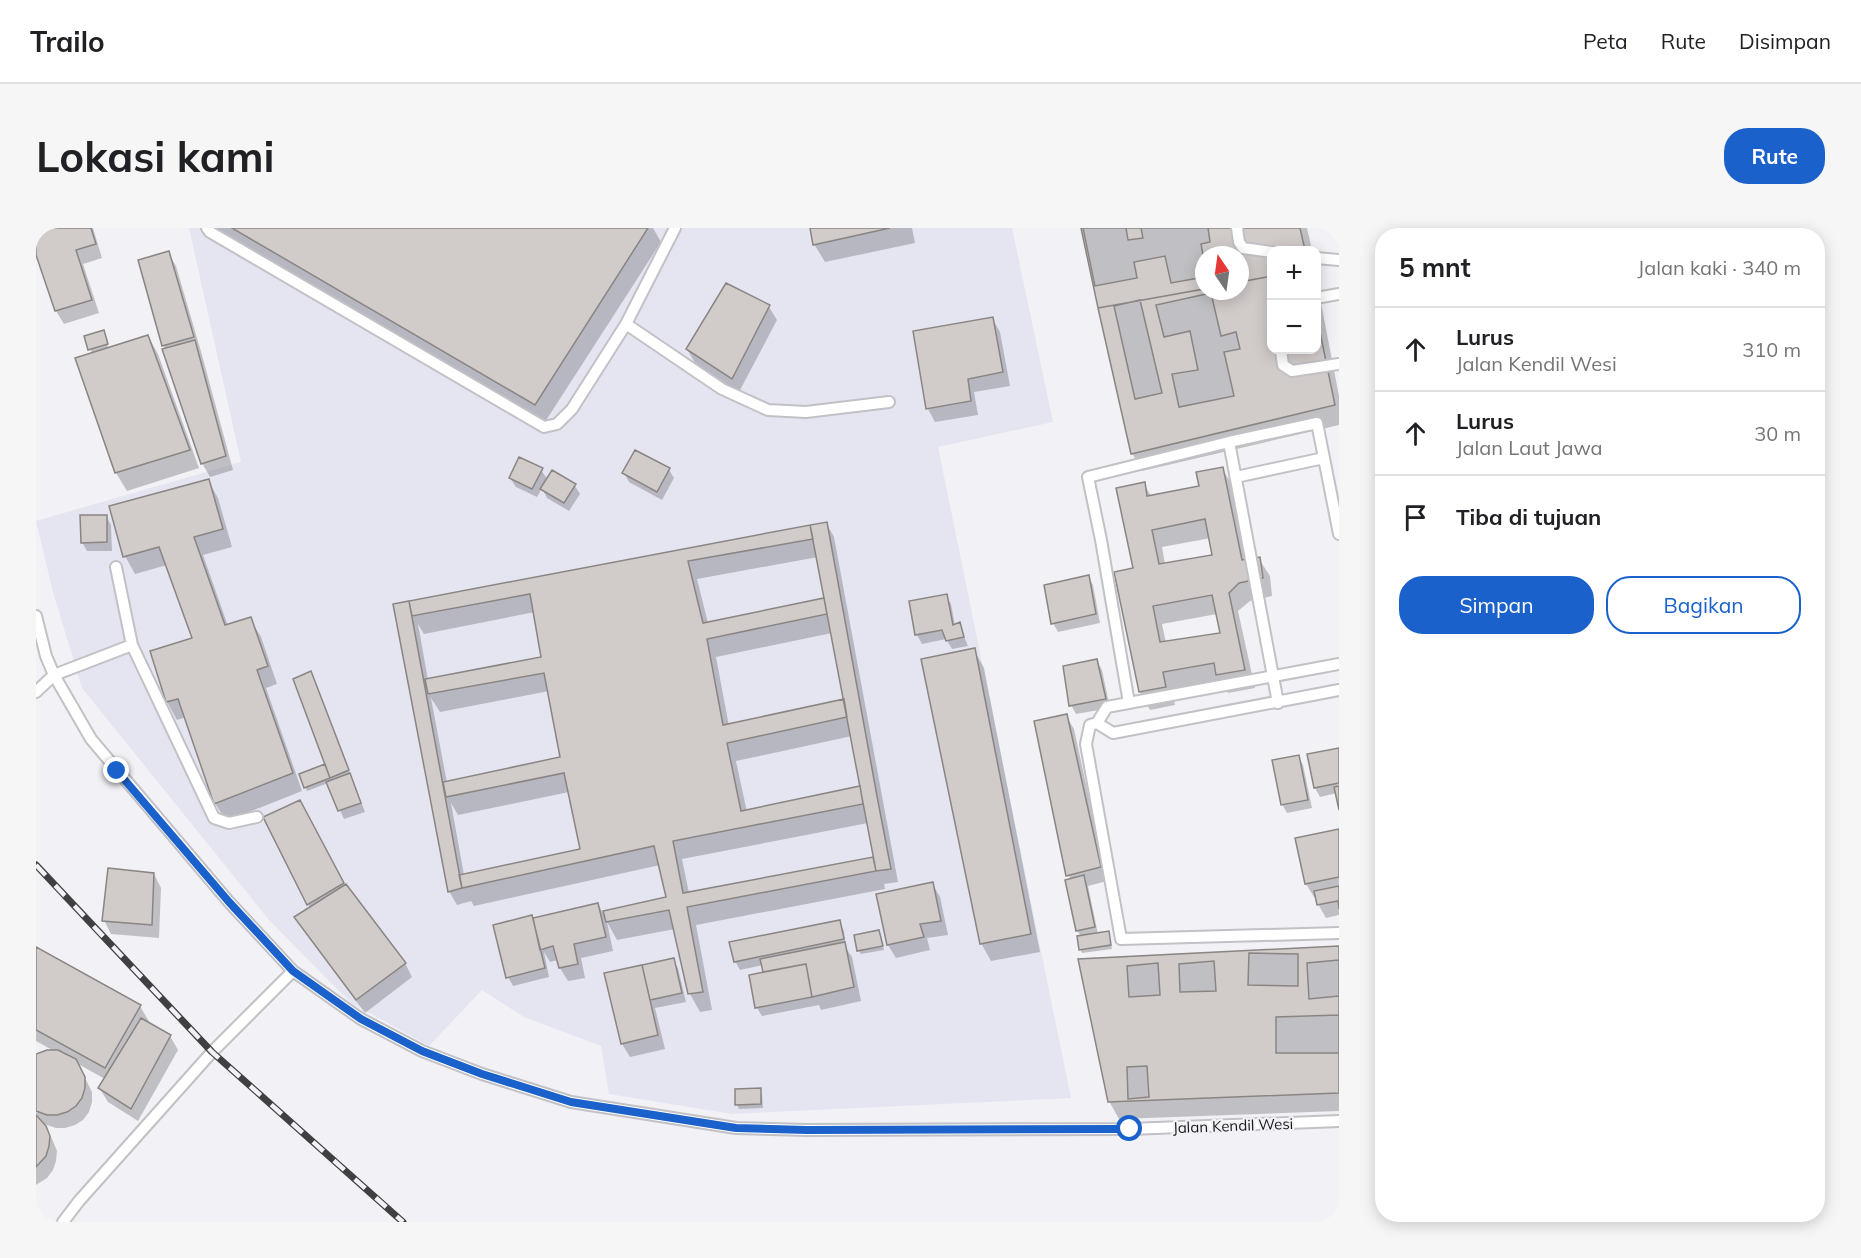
<!DOCTYPE html>
<html lang="id">
<meta charset="utf-8">
<style>
:root{--surface:#fff;--page:#f6f6f6;--text:#202124;--muted:#757577;--line:#e0e0e0;--accent:#1b61cc}
body{margin:0;font-family:Mulish,sans-serif;background:var(--page);color:var(--text)}
.controls{position:absolute;right:18px;top:18px;display:grid;overflow:hidden;border-radius:12px;box-shadow:0 3px 15px #0003}
.controls button{width:54px;height:54px;display:grid;place-items:center;padding:0;border:0;border-bottom:2px solid var(--line);background:var(--surface);color:var(--text);font:30px sans-serif}
.compass{position:absolute;left:1159px;top:18px;width:54px;height:54px;border-radius:50%;background:var(--surface);box-shadow:0 3px 15px #0003;rotate:347deg}
.stop{position:absolute;width:18px;height:18px;margin:-14px;border:4px solid #1b61cc;border-radius:50%;background:#fff}
.stop.end{background:#1b61cc;border-color:#fff;box-shadow:0 2px 6px #0008}
.list{margin:0;padding:0;list-style:none}
h2{display:flex;justify-content:space-between;align-items:center;height:78px;margin:0;padding:0 24px;font-size:26px}
h2 small{font-size:20px;font-weight:400;color:var(--muted)}
.list li{display:grid;grid-template-columns:39px 1fr auto;gap:18px;align-items:center;box-sizing:border-box;height:84px;padding:0 24px;border-top:2px solid var(--line)}
.list b{display:block;font-size:22px;white-space:nowrap}
.list p{margin:0;font-size:20px;white-space:nowrap;color:var(--muted)}
.list em{font-size:20px;font-style:normal;color:var(--muted)}
.actions{display:flex;gap:12px;padding:18px 24px}
.actions a{flex:1;padding:14px 0;border:2px solid var(--accent);border-radius:24px;text-align:center;font-size:21px;color:var(--accent)}
.actions .main{background:var(--accent);color:#fff}
.icon{flex:none;width:33px;height:33px;fill:none;stroke:currentColor;stroke-width:2;stroke-linecap:round;stroke-linejoin:round}
.map{position:relative;flex:none;width:1303px;height:994px;overflow:hidden;border-radius:24px}
header{display:flex;align-items:center;gap:36px;box-sizing:border-box;height:84px;padding:0 30px;background:var(--surface);border-bottom:2px solid var(--line)}
header strong{font-size:28px}
nav{display:flex;gap:33px;margin-inline-start:auto;font-size:21px}
.intro{display:flex;align-items:center;justify-content:space-between;box-sizing:border-box;height:144px;padding:0 36px}
h1{margin:0;font-size:42px}
.button{padding:15px 27px;border-radius:24px;background:var(--accent);color:#fff;font-size:21px;font-weight:700}
main{display:flex;gap:36px;padding:0 36px}
aside{flex:1;background:var(--surface);border-radius:24px;box-shadow:0 3px 15px #0003}
.map>svg:first-child{display:block}
.built{fill:#e4e5f1}
.shadow{fill:#0003;fill-rule:evenodd}
.building{fill:#d1cbca;stroke:#8a8583;stroke-width:1.5;fill-rule:evenodd}
.lines{fill:none;stroke-linecap:round;stroke-linejoin:round}
.service-casing{stroke:#c1c1c6;stroke-width:14}
.service{stroke:#fff;stroke-width:10}
.rail-casing{stroke:#404043;stroke-width:7}
.rail{stroke:#f1f1f6;stroke-width:4.5;stroke-dasharray:14;stroke-linecap:butt}
.route{stroke:#1b61cc;stroke-width:8}
.labels{text-anchor:middle;stroke-width:4.5;stroke-linejoin:round;paint-order:stroke}
.street-label{font-size:15px;fill:#18181a;stroke:#f1f1f6}
</style>
<header>
<strong>Trailo</strong>
<nav><a>Peta</a><a>Rute</a><a>Disimpan</a></nav>
</header>
<div class="intro"><h1>Lokasi kami</h1><a class="button">Rute</a></div>
<main>
<div class="map">
<svg width="1303" height="994" viewBox="0 0 1303 994">
<rect width="100%" height="100%" fill="#f1f1f6"/>
<path class="built" d="M153,0h823l41,194 -115,25 133,651 -339,16 -123,-20 -8,-48 -77,-29 -42,-27 -53,56 -79,-44 -81,-82 -187,-232 -29,-96 -17,-71 205,-59z"/>
<path class="shadow" d="M0,0h57l9,30 -19,6 16,49 -35,11 -8,-13 -20,-61z
M179,0h438l8,14 -116,180z
M775,0h101l3,15 -90,19 -11,-18z
M1047,0h224l5,22h-40v100h44v-73l23,119v29l-197,46 -10,-18zM1168,27h36v36h-36z
M132,25l8,13 26,89 31,115 -23,7 -8,-14 -38,-117z
M733,79l8,13 -38,72 -44,-29 -8,-14z
M956,90l8,14 10,54 -36,6 4,23 -43,7 -7,-13 -13,-77z
M67,103l6,18 39,-13 10,18 41,114 -72,23 -11,-18 -39,-114 15,-5 -6,-17z
M1186,241l11,17 15,75 11,-2 11,17 2,20 -22,5 -12,10 17,77 -27,5 -6,-11 -50,8 3,15 -25,5 -10,-18 -6,-123 10,-85 7,12 49,-9zM1175,310l3,18 -49,8 -3,-17zM1181,386l5,20 -56,9 -4,-19z
M505,242l7,10 27,6 5,8 -11,17 -22,-13 -5,-10 -5,9 -21,-10 -6,-9z
M633,242l5,8 -12,22 -33,-18 -5,-9z
M172,252l10,18 14,49 -29,8 25,71 22,-7 11,18 16,47 -11,4 36,103 -76,30 -11,-18 -29,-86 -9,3 -10,-18 27,-63 -27,-74 -32,9 -10,-18z
M70,288l5,9 1,26h-25l-5,-9z
M790,295l8,14 64,345 -14,2 1,5 -189,36 16,85 -12,2 -10,-18 -15,-65 -58,11 -10,-18 6,29 -32,7 4,20 -17,3 -8,-13 -2,-8 -8,2 -6,-10 5,25 -36,9 -5,-9 24,-60 1,2 65,-15 8,15 62,-21 -8,-33 -186,41 -3,-5 -14,4 -8,-14 -55,-286zM782,329l8,42 -118,24 -11,-44zM499,384l7,46 -114,22 -10,-56 6,10zM796,405l13,68 -116,25 -13,-69zM513,463l13,68 -115,24 -16,-85 9,14zM816,508l10,57 -115,19 -11,-51zM533,564l13,58 -118,25 -13,-72 7,12zM832,595l7,35 -186,35 -7,-34z
M1052,348l5,9 7,38 -42,9 -5,-9z
M910,368l5,8 4,22 4,-2 9,22 -16,3 -6,-10 -24,5 -5,-9 -6,-32z
M938,422l10,18 56,284 -49,9 -10,-18z
M1061,433l5,9 8,38 -34,6 -5,-9z
M279,454l50,130 -21,7 -16,-36 -21,8 -2,-4 23,-15z
M1030,488l8,13 33,152 -19,5 10,48 10,-1 4,16 -30,4 -2,-4 1,-12 -4,-7 -7,-50 -34,-158z
M1303,521v54l-2,-10 -17,4 -5,-9 -6,-33z
M1262,528l5,9 9,43 -25,5 -5,-9z
M271,588l38,71 60,76 7,14 -47,36 -61,-82 -8,-14 14,-9 -45,-90z
M1303,602v85l-13,3 -8,-14 -1,-7h-3l-8,-13 -9,-45z
M118,646l7,14 -2,50 -48,-4 -7,-14z
M896,655l8,14 8,38 -21,3 3,12 -34,8 -8,-13 -10,-50z
M803,694l5,9 2,17 6,9 9,44 -40,9 -2,-5 -57,11 -5,-8 9,-34 -3,-9 -23,5 -5,-9z
M843,704l5,18 -23,4 -2,-3z
M0,720l104,58 11,19 19,11 8,14 -40,71 -30,-19 -8,-13 5,-10 -27,-15 14,28v10l-3,10 -6,8 -8,5 -10,3h-9l-12,-4 9,17 4,10 -1,10 -3,9 -6,8 -11,7v-130l18,-4 -18,-10z
M1303,720v163l-220,8 -10,-18 -29,-141z
M637,732l5,8 8,34 -31,6 10,41 -35,8 -8,-13z
M724,862l2,4 1,14 -24,1 -2,-4 -1,-14z"/>
<path class="building" d="M0,0h55l5,16 -20,6 16,50 -37,11 -19,-56z
M196,0h416l-113,177z
M774,0h80l-77,17z
M1045,0h219l5,22h-33v26l-32,6v-27h-36v34l-106,19z
M1047,0h43l2,12 15,-2 -2,-10h67l2,14 -9,2 3,16v17l-33,6 -6,-27 -31,6 3,16 -42,8z
M133,23l25,86 -32,9 -24,-86z
M1236,48v74h44v-37l19,92 -204,49 -33,-146 106,-19v2h36v-9z
M690,55l44,22 -38,74 -46,-30z
M1175,65l10,43 15,-4 4,17 -16,3 10,44 -55,11 -7,-33 26,-4 -8,-39 -26,6 -8,-32z
M1104,72l22,93 -27,6 -21,-93z
M957,89l10,55 -35,7 3,22 -45,8 -13,-78z
M68,102l4,14 -20,6 -4,-14z
M112,107l42,115 -75,23 -40,-115z
M159,112l31,116 -25,8 -39,-115z
M599,222l35,18 -13,24 -35,-19z
M483,229l24,11 -11,21 -23,-11z
M1187,239l19,93 18,-3 3,21 -24,5 -10,10 16,77 -29,5 -2,-12 -51,9 3,15 -27,5 -25,-120 19,-4 -17,-80 29,-6 2,14 52,-10 -3,-14zM1169,291l7,36 -53,9 -7,-34zM1176,367l8,38 -60,9 -7,-36z
M516,242l24,14 -12,19 -24,-14z
M173,251l14,50 -29,8 31,88 26,-8 17,49 -11,4 36,103 -79,31 -36,-105 -12,3 -16,-51 42,-13 -33,-91 -36,10 -14,-51z
M44,287h27v27l-26,1z
M791,294l50,274 14,73 -15,2 -66,-346z
M774,297l3,14 -125,22 15,62 121,-25 3,16 -120,25 16,86 121,-26 3,18 -120,26 14,68 119,-25 3,18 -190,37 10,52 190,-36 3,14 -189,36 16,85 -15,2 -19,-84 -63,12 -3,-11 63,-14 -12,-51 -192,42 -3,-13 121,-26 -16,-76 -118,24 -3,-15 117,-25 -16,-84 -116,21 -3,-15 116,-22 -11,-63 -118,22 -3,-15z
M1053,347l7,39 -45,10 -7,-39z
M911,366l6,31 7,-3 4,15 -18,4 -4,-11 -27,5 -6,-34z
M373,373l53,287 -14,4 -55,-288z
M939,420l56,286 -51,10 -59,-285z
M1061,431l9,40 -37,7 -6,-40z
M275,443l38,99 -19,8 -37,-99z
M1031,486l34,153 -35,9 -32,-155z
M1303,520v35l-25,5 -7,-34z
M1263,527l9,45 -27,5 -9,-45z
M289,536l5,14 -26,10 -5,-14z
M314,545l11,30 -23,8 -12,-29z
M1303,558v24l-5,-23z
M264,572l44,83 -37,22 -44,-88z
M1303,601v48l-34,7 -10,-46z
M72,640l46,5 -2,52 -50,-4z
M1048,647l11,52 -19,4 -11,-51z
M897,654l8,39 -21,3 4,13 -37,8 -11,-51z
M310,656l60,79 -50,37 -62,-83z
M1303,658v23l-1,-8 -21,4 -3,-14z
M562,675l8,34 -32,7 4,20 -19,4 -6,-22 -13,4 -7,-32z
M496,687l13,53 -39,10 -13,-53z
M804,692l4,19 -110,23 -5,-20z
M843,702l4,16 -26,5 -3,-16z
M1073,703l2,14 -32,5 -2,-14z
M809,714l9,45 -42,10 -6,-33 -43,8 -3,-13z
M1303,718v147l-231,9 -30,-143z
M0,719l105,58 -36,63 -69,-38z
M1213,725l49,1v32l-50,-1z
M638,730l8,35 -32,7 -8,-35z
M1303,732v36l-30,3 -2,-36z
M1178,733l2,30 -36,1 -1,-28z
M1122,735l2,32 -31,2 -2,-31z
M770,736l6,33 -57,11 -6,-33z
M606,737l16,70 -37,9 -17,-71z
M1303,787v38h-63v-36z
M105,790l30,17 -40,74 -33,-21z
M11,822h11l18,9 9,18v11l-3,10 -6,8 -9,6 -10,3h-10l-11,-4v-57z
M1111,838l2,31 -21,2 -1,-32z
M725,860v16l-26,1v-16z
M0,887l10,11 4,10 -1,10 -3,10 -10,11z"/>
<g class="lines">
<defs>
<path id="service" d="M171,0l3,4 334,195 13,-3 15,-15 54,-85 49,-96
M1201,0l2,14 4,6 29,4
M1280,30l23,2
M1280,70l23,-4
M590,96l96,65 46,21 38,2 83,-10
M1245,122l2,15 9,6 47,-7
M1193,214l88,-19 7,35
M1200,249l88,-19 15,76
M80,339l16,78 82,173 15,5 28,-6
M0,388l10,40 8,19 37,64 138,163 64,69 68,48 61,32 60,23 89,28 165,26 71,2 323,-1 209,-8
M1303,436l-232,43 -10,16 -7,2 -4,19 35,195 218,-6
M0,464l18,-17 78,-30
M1093,475l-28,-163 -13,-63 141,-35 49,261
M1061,495l16,10 226,-43
M27,994l16,-21 133,-149 81,-81"/>
</defs>
<use href="#service" class="service-casing"/>
<use href="#service" class="service"/>
<defs>
<path id="rail" d="M0,637l176,187 191,170"/>
</defs>
<use href="#rail" class="rail-casing"/>
<use href="#rail" class="rail"/>
</g>
<g class="lines">
<path class="route" d="M81,543l112,131 64,69 68,48 61,32 60,23 89,28 165,26 71,2 323,-1"/>
</g>
<g class="labels">
<g class="street-label">
<text transform="translate(1197 898) rotate(-2)" y="5">Jalan Kendil Wesi</text>
</g>
</g>
</svg>
<div class="controls">
<button>+</button>
<button>−</button>
</div>
<svg class="compass" viewBox="-18 -18 36 36"><path d="M0-13l5 13h-10z" fill="#e53935"/><path d="M0 13l5-13h-10z" fill="#757577"/></svg>
<div class="stop" style="left:1094px;top:901px"></div>
<div class="stop end" style="left:81px;top:543px"></div>
</div>
<aside>
<h2>5 mnt<small>Jalan kaki · 340 m</small></h2>
<ul class="list">
<li><svg class="icon" aria-label="ahead" viewBox="0 0 24 24"><path d="M12 20V5M6 11l6-6 6 6"/></svg><div><b>Lurus</b><p>Jalan Kendil Wesi</p></div><em>310 m</em></li>
<li><svg class="icon" aria-label="ahead" viewBox="0 0 24 24"><path d="M12 20V5M6 11l6-6 6 6"/></svg><div><b>Lurus</b><p>Jalan Laut Jawa</p></div><em>30 m</em></li>
<li><svg class="icon" aria-label="arrive" viewBox="0 0 24 24"><path d="M6 21V4h12l-3 4 3 4H6"/></svg><div><b>Tiba di tujuan</b></div></li>
</ul>
<div class="actions"><a class="main">Simpan</a><a>Bagikan</a></div>
</aside>
</main>
